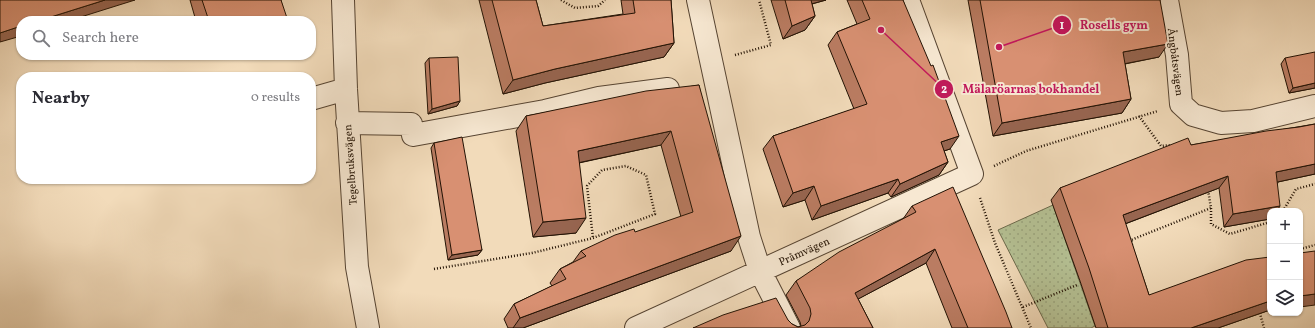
<!DOCTYPE html>
<meta charset="utf-8">
<style>
:root{--surface:#fff;--page:#f7f7f7;--text:#2b2b33;--muted:#7c7c81;--line:#e1e1e2}
body{margin:0;font-family:Vollkorn,serif;background:var(--page);color:var(--text)}
.controls{position:absolute;right:12px;bottom:12px;display:grid;overflow:hidden;border-radius:8px;box-shadow:0 1px 3px #0004}
.controls button{width:36px;height:36px;display:grid;place-items:center;padding:0;border:0;border-bottom:1px solid var(--line);background:var(--surface);color:var(--text);font:20px sans-serif}
.list{margin:0;padding:0;list-style:none}
h2{display:flex;justify-content:space-between;align-items:center;height:52px;margin:0;padding:0 16px;font-size:17px}
h2 small{font-size:13px;font-weight:400;color:var(--muted)}
.icon{flex:none;width:22px;height:22px;fill:none;stroke:currentColor;stroke-width:2;stroke-linecap:round;stroke-linejoin:round}
.map{position:relative;flex:none;width:1315px;height:328px;overflow:hidden}
.search{position:absolute;background:var(--surface);box-shadow:0 1px 3px #0004;left:16px;top:16px;width:300px;height:44px;display:flex;align-items:center;gap:10px;box-sizing:border-box;padding:0 14px;border-radius:16px;color:var(--muted);font-size:15px}
.panel{position:absolute;background:var(--surface);box-shadow:0 1px 3px #0004;left:16px;top:72px;width:300px;height:112px;border-radius:16px}
.map>svg:first-child{display:block}
.grass{fill:url(#grass-dots);stroke:#6c6a4c}
.lines{fill:none;stroke-linecap:round;stroke-linejoin:round}
.street-casing{stroke:#564432;stroke-width:24}
.path{stroke:#221204;stroke-width:2.5;stroke-dasharray:1 2;stroke-linecap:butt}
.street{stroke:#f7e8d2;stroke-width:22}
.wall{fill:#ba7c62;stroke:#221204}
.shaded-wall{fill:#976550;stroke:#221204}
.building{fill:#d89072;stroke:#221204}
.labels{text-anchor:middle;stroke-width:4;stroke-linejoin:round;paint-order:stroke}
.street-label{font-size:11px;fill:#221204;stroke:#f7e8d2}
.leader{fill:none;stroke:#c2185b;stroke-width:1.5}
.callout-dot{fill:#c2185b;stroke:#f7e8d2;stroke-width:1.5}
.mark-label{font-size:12px;text-anchor:middle;font-weight:bold;fill:#fff}
.callout-label{font-size:12px;text-anchor:middle;font-weight:bold;fill:#c2185b;stroke:#f7e8d2;stroke-width:4;stroke-linejoin:round;paint-order:stroke}
</style>
<div class="map">
<svg width="1315" height="328" viewBox="0 0 1315 328">
<defs>
<pattern id="grass-dots" width="8" height="8" patternUnits="userSpaceOnUse"><rect width="8" height="8" fill="#b5c194"/><path d="M2 2h.1M6 6h.1" fill="none" stroke="#9ba57e" stroke-width="1.8" stroke-linecap="round"/></pattern>
</defs>
<rect width="100%" height="100%" fill="#f2dbba"/>
<filter id="stains"><feTurbulence type="fractalNoise" baseFrequency=".005" numOctaves="4"/><feColorMatrix values="0 0 0 0 .2 0 0 0 0 .09 0 0 0 0 .02 0 0 0 .5 -.17"/></filter>
<radialGradient id="worn" r=".72"><stop offset=".6" stop-color="#630" stop-opacity="0"/><stop offset="1" stop-color="#630" stop-opacity=".3"/></radialGradient>
<path class="grass" d="M1053,205l42,121 -4,2h-43l-50,-98z"/>
<g class="lines">
<defs>
<path id="street" d="M343,0l3,89 11,178 11,61
M698,0l51,237 11,34 29,57
M1167,0l10,55 4,49 12,11 28,8 32,-2 62,-15
M311,99l35,-10
M347,123l64,1
M413,135l132,-24 54,-13 69,-9
M636,328l336,-154 -64,-174"/>
</defs>
<use href="#street" class="street-casing"/>
<path class="path" d="M561,0l14,8 23,-2 7,-6
M735,55l36,-10 -12,-45
M1139,116l22,30 10,-1
M994,166l32,-15 132,-40
M980,198l15,45 36,85
M1211,208v16l19,10 40,-12
M1283,211l13,-22 19,-5
M1132,245l-1,-5 80,-32 -3,-18
M1300,249l15,-4
M434,269l98,-16 61,-15 62,-24 -9,-39 -20,-9 -24,4 -15,16 6,52
M1023,307l54,-22
M1259,310l5,18"/>
<use href="#street" class="street"/>
</g>
<path class="wall" d="M190,0h91l4,21h-89z
M479,0h57l7,26 80,-12 -2,-14h50l3,43 -10,14 -119,26 -42,11z
M771,0h55l-14,4 3,12 -10,14 -22,9z
M847,0h56l47,149 -6,2 4,11 -9,13 -48,22 -3,-4 -76,27 -7,-20 -22,7 -20,-58 10,-13 81,-27 -26,-64 9,-13 20,-8z
M968,0h192l-1,57 -34,7 6,35 -9,14 -129,23z
M429,58l31,43 -3,5 -29,8 -3,-51z
M1285,58l30,30 -26,5 -8,-29z
M699,85l32,166 -208,77h-15l-4,-9 10,-15 38,-18 -2,-3 10,-14 13,-7 8,-11 100,-34 -20,-72 -82,18 -3,70 -43,4 -17,-106 10,-15z
M1315,124v50l-37,8 -8,29v8l-46,8 -5,-39 -94,36 24,71 121,15 -52,18h-122l-16,-47 -29,-81 9,-12 131,-43z
M434,143l48,107 -4,5 -30,5 -17,-112z
M912,206l100,122h-60l-26,-65 -68,36 15,29h-180l95,-8 4,4 6,3 3,-1 -1,-4 -14,-27 10,-14 107,-62z"/>
<path class="shaded-wall" d="M105,0h30l-67,21h-30z
M804,0h22l-26,7z
M815,16l-10,14 -22,9 9,-13z
M287,18l-2,3h-8z
M21,26v10l-21,6v-9z
M674,43l-10,14 -119,26 -42,11 10,-14 42,-11z
M1168,44l-9,13 -46,9 10,-14z
M1315,83v5l-26,5 4,-5z
M1131,99l-9,14 -129,23 9,-13z
M460,101l-3,5 -29,8 4,-5z
M671,131l-10,14 -93,20 10,-14z
M959,136l-9,13 -19,6 10,-13z
M948,162l-9,13 -48,22 9,-13z
M1315,164v10l-47,10 8,-12z
M1228,176l-9,12 -105,40 9,-13z
M898,179l-10,14 -76,27 9,-14z
M814,186l-9,14 -22,7 10,-14z
M1280,206l-3,5h-7v8l-46,8 9,-13z
M586,218l-10,15 -43,4 10,-15z
M741,236l-10,15 -208,77h-10l7,-10z
M935,249l-9,14 -81,43 10,-13z
M482,250l-4,5 -30,5 4,-5z
M1315,294v11l-15,2v-11z
M1270,301v9l-52,18h-27z"/>
<path class="building" d="M0,0h105l-67,21h-17v5l-21,7z
M202,0h79l6,18 -10,3h-68z
M492,0h44l7,26 92,-13 -2,-13h38l3,43 -119,26 -42,11z
M785,0h26l4,16 -23,10z
M862,0h41l28,66 2,-1 26,71 -18,6 7,20 -48,22 -2,-5 -77,27 -7,-20 -21,7 -20,-57 94,-32 -30,-72 33,-13z
M980,0h180l8,44 -45,8 8,47 -129,24z
M1315,52v31l-22,5 -8,-30z
M458,57l2,44 -28,8 -3,-51z
M699,85l42,151 -221,82 -6,-14 52,-25 -6,-10 26,-13 -5,-5 34,-16 19,-6 1,3 58,-20 -22,-81 -93,20 8,67 -43,4 -17,-106 120,-25z
M1315,124v40l-39,8 4,34 -47,8 -5,-38 -105,39 26,80 97,-35 24,-3v44l-79,27h-83l-19,-60 -29,-80 128,-50 3,7 75,-14 33,-4z
M462,137l20,113 -30,5 -18,-112z
M953,187l53,125 6,16h-44l-33,-79 -80,44 18,35h-180l30,-13 53,-17 12,22 4,4 6,3 7,-2 4,-4 2,-7 -1,-6 -14,-27 43,-29 77,-40 -4,-6z
M1315,251v43l-15,2v-43z"/>
<g class="labels">
<g class="street-label">
<text transform="translate(1176 62) rotate(83)" y="4">Ångbåtsvägen</text>
<text transform="translate(350 165) rotate(-94)" y="4">Tegelbruksvägen</text>
<text transform="translate(804 251) rotate(-24)" y="4">Pråmvägen</text>
</g>
</g>
<path class="leader" d="M999 47L1062 25M881 30L944 89"/>
<g class="callout-dot">
<circle cx="999" cy="47" r="4"/>
<circle cx="881" cy="30" r="4"/>
<circle cx="1062" cy="25" r="10"/>
<circle cx="944" cy="89" r="10"/>
</g>
<g class="mark-label">
<text x="1062" y="29">1</text>
<text x="944" y="93">2</text>
</g>
<g class="callout-label">
<text x="1114" y="29">Rosells gym</text>
<text x="1031" y="93">Mälaröarnas bokhandel</text>
</g>
<rect width="100%" height="100%" filter="url(#stains)"/>
<rect width="100%" height="100%" fill="url(#worn)"/>
</svg>
<div class="controls">
<button>+</button>
<button>−</button>
<button><svg class="icon" aria-label="layers" viewBox="0 0 24 24"><path d="M12 4l9 5-9 5-9-5zM3 14l9 5 9-5"/></svg></button>
</div>
<div class="search"><svg class="icon" aria-label="search" viewBox="0 0 24 24"><circle cx="10" cy="10" r="6"/><path d="M15 15l6 6"/></svg>Search here</div>
<section class="panel">
<h2>Nearby<small>0 results</small></h2>
<ul class="list">
</ul>
</section>
</div>
